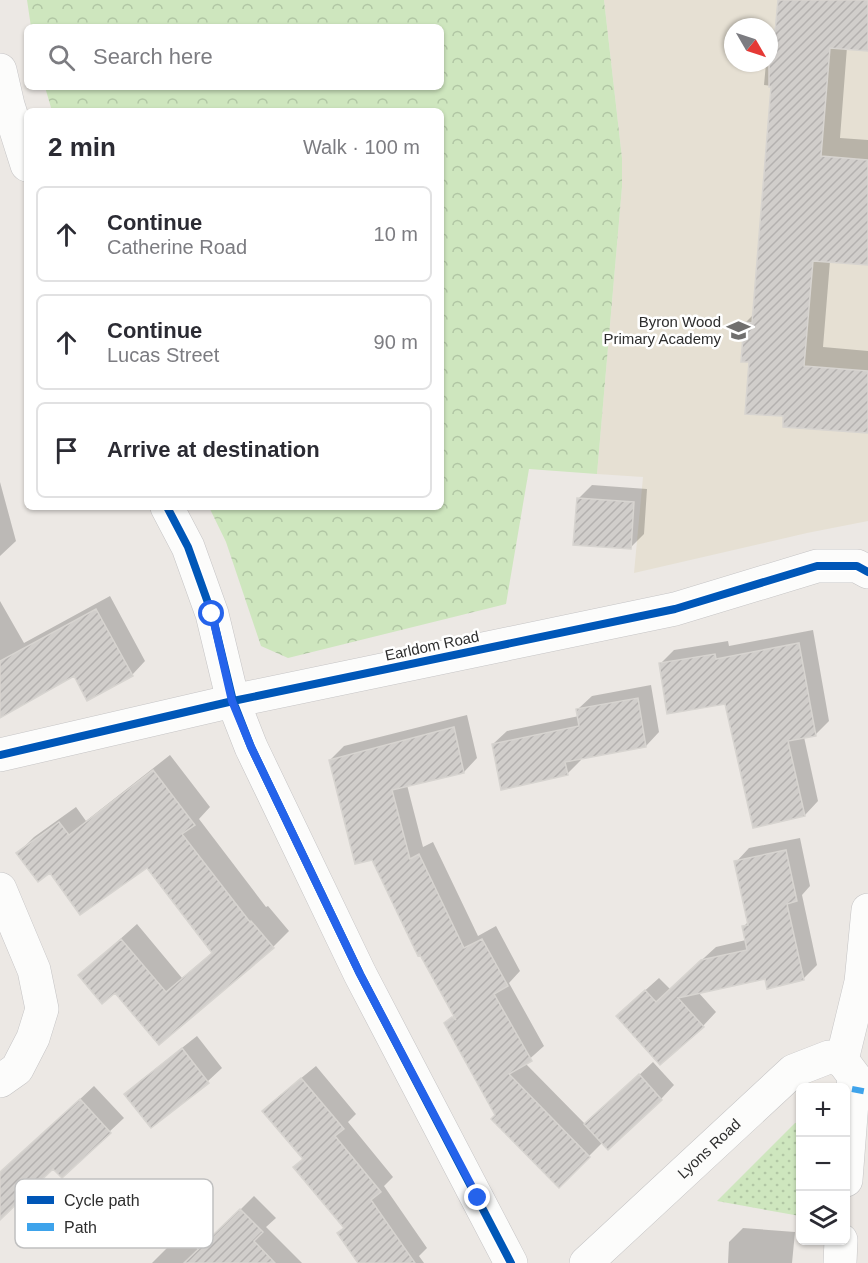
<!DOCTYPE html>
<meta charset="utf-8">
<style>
:root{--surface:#fff;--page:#f2f2f3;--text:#2b2b33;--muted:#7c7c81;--line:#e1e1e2}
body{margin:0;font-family:Arial,sans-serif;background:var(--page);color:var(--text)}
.controls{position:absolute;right:18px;bottom:18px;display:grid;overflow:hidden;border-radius:9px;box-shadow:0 2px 4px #0004}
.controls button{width:54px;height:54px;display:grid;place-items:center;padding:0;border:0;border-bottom:2px solid var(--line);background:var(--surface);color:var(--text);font:30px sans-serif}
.compass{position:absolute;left:724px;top:18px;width:54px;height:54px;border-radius:50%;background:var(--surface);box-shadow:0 2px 4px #0004;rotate:129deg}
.stop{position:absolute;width:18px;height:18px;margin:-14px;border:4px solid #2563eb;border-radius:50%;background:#fff}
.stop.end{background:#2563eb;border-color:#fff;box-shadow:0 2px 6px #0008}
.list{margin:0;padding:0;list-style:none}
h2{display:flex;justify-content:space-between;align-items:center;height:78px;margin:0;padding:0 24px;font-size:26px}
h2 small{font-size:20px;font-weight:400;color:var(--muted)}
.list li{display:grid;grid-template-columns:39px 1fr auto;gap:18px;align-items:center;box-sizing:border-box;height:96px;margin:0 12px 12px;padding:0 12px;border:2px solid var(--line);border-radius:9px}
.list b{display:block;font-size:22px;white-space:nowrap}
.list p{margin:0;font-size:20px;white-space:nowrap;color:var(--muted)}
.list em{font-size:20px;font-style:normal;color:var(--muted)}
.icon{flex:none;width:33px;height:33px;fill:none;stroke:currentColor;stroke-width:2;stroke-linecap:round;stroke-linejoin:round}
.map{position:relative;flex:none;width:868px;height:1263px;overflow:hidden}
.search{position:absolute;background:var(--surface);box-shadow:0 2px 4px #0004;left:24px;top:24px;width:420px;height:66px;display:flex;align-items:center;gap:15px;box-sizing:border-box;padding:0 21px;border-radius:9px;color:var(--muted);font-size:22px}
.panel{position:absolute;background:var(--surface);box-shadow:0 2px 4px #0004;left:24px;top:108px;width:420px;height:402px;border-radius:9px}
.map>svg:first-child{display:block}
.education{fill:#e6e0d3;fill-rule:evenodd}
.grass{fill:url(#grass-dots)}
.park{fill:url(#park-crowns)}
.shadow{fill:#0003}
.building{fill:url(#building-hatch);stroke:#d7d4d0;stroke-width:1.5}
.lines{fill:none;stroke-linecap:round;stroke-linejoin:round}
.street-casing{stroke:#c5c4c5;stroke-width:34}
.street{stroke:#fcfcfb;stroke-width:33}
.quiet{stroke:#3ea3eb;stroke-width:6;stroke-dasharray:12 6;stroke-linecap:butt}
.cycleway-casing{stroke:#fff;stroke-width:11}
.cycleway{stroke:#0057b8;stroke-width:8}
.route{stroke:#2563eb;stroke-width:8}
.labels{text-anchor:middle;stroke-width:5;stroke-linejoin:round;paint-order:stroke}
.poi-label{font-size:15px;fill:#2e2e2e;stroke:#fff;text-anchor:end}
.street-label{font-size:15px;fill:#2e2e2e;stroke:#fff}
.key{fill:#fff;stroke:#c0c0c0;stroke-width:1.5}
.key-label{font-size:16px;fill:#2e2e2e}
</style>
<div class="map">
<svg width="868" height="1263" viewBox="0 0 868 1263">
<defs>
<pattern id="grass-dots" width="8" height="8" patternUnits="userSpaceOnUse" patternTransform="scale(1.5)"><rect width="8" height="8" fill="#cee6be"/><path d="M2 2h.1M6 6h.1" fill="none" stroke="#b1c6a4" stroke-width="1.8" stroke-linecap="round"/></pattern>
<pattern id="park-crowns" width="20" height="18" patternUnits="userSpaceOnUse" patternTransform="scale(1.5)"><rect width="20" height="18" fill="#cee6be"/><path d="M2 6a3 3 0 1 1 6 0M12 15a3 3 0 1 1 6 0" fill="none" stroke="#b1c6a4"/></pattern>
<pattern id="building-hatch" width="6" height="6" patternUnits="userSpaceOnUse" patternTransform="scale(1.5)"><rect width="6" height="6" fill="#d1cecb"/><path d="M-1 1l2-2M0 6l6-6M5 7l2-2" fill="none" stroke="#b4b1af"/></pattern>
</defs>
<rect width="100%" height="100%" fill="#ece8e4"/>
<path class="education" d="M604,0h264v521l-61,12 -173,40 9,-96 -46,-3 25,-287v-29zM733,27h36v36h-36z"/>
<path class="grass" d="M800,1122v94l-83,-15 78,-78z"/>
<path class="park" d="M27,0h577l18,158v29l-25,287 -68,-5 -23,135 -218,54 -27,-12 -35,-104 -17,-35h232v-396h-389l-7,-24h396v-60h-410z"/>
<path class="shadow" d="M779,0h89v49l-21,-2 -7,91 28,2v124l-38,-3 -7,86 45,4v81l-117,-71 -6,-38 9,-9 18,-228 -8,-1 2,-22h3v-21l8,-8z
M0,482l16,59 -16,15z
M592,485l55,4 -3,45 -14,14 -51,-50z
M110,596l35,65 -13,14 -58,-1 -74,41v-114l24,42z
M813,630l16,91 -13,13 -12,3 14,64 -13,14 -78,-112 -66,-40 13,-13 54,-9 1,5z
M651,685l8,47 -13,14 -66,12 1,2 -14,14 -74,-30 14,-13 72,-15 -1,-7 14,-13z
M467,715l10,43 -13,14 -57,13 16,62 10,-5 45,94 18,-10 24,45 -11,12 35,63 -19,17 61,62 67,-63 21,23 -13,14 -58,43 -44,44 -62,-71 -51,-92 9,-8 -125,-255 14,-14z
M170,755l40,52 -11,12 67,88 2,-1 21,25 -16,16 -114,96 -43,-52 -36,-16 57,-51 45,54 31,-26 -65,-86 -98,4 -32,-17 16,-16 42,-30 10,14z
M800,838l10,48 -8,9 15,70 -14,14 -37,-1 -68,14 18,20 -13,14 -72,-23 28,-25 11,11 46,-42 30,-7 -3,-13 6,-6 -13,-59 13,-14z
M197,1036l25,32 -14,13 -57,45 -25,-32 14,-13z
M316,1066l40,48 -8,8 45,55 -9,9 43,62 -8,8 5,7h-64l-21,-30 6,-6 -41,-69 -26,-61z
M94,1086l30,32 -62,58 -9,-9 -53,51v-44z
M254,1196l22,22 -10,9 36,36h-82l-16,-17z
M743,1228l52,4 -3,31h-64l1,-21z
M182,1233l26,27 -2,3h-54z"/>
<path class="building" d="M778,0h90v51l-38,-3 -9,108 47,4v105l-55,-4 -9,105 64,5v62l-85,-6v-11l-38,-2 4,-52h-8l3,-40 8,1 19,-236h-2v-44h5z
M577,498l57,4 -3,47 -58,-4z
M96,609l37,67 -46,25 -13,-25 -74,42v-57z
M799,643l17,93 -28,5 17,75 -52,12 -28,-124 -58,10 -8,-51 56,-9 1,5z
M638,698l8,49 -81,15 3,13 -67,15 -9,-46 87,-18 -3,-17z
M454,727l10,46 -72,17 18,69 9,-5 45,94 18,-9 26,47 -14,8 38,67 -23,13 81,83 -31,31 -68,-69 4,-4 -51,-92 8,-6 4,3 -36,-65 -2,1 -46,-96 -17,4 -26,-104z
M153,770l42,55 -13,9 68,88 1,-1 23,27 -115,97 -44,-52 -13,11 -24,-29 43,-36 45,53 46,-39 -65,-85 -67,47 -30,-42 -12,9 -22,-29 43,-31 10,13z
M786,850l11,51 -10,3 17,76 -37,9 -2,-10 -87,19 26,29 -44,38 -44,-49 29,-26 11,12 45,-42 46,-10 -5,-24 6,-1 -14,-64z
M182,1048l27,35 -58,45 -27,-34z
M639,1074l23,26 -54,50 -24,-26z
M301,1078l43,51 -9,7 46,56 -10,8 44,63h-57l-21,-30 7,-5 -51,-61 10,-8 -41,-48z
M80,1099l31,34 -49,45 -9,-9 -53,51v-48z
M240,1209l23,23 -9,9 21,22h-91z"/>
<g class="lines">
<defs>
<g id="street">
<path d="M0,70l8,35 19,60"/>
<path d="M167,507l21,40 24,67 21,87 18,46 109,227 151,289"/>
<path d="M0,755l233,-54 442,-92 142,-43h40l11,6"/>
<path d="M0,889l34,81 8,39 -9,29 -16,31 -17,12"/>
<path d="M846,1180l8,-104 -12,-16 19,-78 7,-72"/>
<path id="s1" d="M586,1263l207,-192 36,-14 13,3"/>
<path d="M840,1263l1,-23"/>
</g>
</defs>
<use href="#street" class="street-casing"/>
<use href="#street" class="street"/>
<path class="quiet" d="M852,1089l16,3"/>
<defs>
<path id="cycleway" d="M167,507l21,40 24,67 21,87 18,46 109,227 151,289
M0,755l233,-54 442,-92 142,-43h40l11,6"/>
</defs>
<use href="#cycleway" class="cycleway-casing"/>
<use href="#cycleway" class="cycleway"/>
</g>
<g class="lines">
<path class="route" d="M212,614l20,87 19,46 109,227 118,224"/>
</g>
<defs>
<symbol id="school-bare" viewBox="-9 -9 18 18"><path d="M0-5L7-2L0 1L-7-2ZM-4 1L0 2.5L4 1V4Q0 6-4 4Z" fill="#706f6e" stroke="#fff" stroke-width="2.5" paint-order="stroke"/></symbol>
</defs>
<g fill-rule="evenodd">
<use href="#school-bare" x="722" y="314" width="33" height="33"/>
</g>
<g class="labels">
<g class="poi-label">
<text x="721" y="327">Byron Wood<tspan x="721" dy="17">Primary Academy</tspan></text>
</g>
<g class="street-label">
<text transform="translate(432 646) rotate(-12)" y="5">Earldom Road</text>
<text dy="5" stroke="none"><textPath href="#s1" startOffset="168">Lyons Road</textPath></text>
</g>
</g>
<rect x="15" y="1179" width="198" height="69" rx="9" class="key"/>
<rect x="27" y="1196" width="27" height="8" fill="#0057b8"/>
<rect x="27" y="1223" width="27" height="8" fill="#3ea3eb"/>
<g class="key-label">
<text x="64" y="1206">Cycle path</text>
<text x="64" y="1233">Path</text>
</g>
</svg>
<div class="controls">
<button>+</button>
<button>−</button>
<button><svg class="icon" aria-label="layers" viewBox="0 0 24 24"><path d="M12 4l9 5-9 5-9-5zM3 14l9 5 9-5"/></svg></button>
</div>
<svg class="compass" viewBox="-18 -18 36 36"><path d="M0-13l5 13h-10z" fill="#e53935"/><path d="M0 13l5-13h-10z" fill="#7c7c81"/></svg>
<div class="stop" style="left:212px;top:614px"></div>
<div class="stop end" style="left:478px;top:1198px"></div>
<div class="search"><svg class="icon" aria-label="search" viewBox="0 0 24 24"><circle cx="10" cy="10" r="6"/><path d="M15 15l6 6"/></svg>Search here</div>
<section class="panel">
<h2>2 min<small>Walk · 100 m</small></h2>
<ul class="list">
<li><svg class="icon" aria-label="ahead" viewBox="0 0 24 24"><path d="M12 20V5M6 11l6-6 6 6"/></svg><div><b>Continue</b><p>Catherine Road</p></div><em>10 m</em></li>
<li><svg class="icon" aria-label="ahead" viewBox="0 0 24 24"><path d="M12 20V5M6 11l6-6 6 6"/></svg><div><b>Continue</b><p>Lucas Street</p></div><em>90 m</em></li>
<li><svg class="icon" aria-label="arrive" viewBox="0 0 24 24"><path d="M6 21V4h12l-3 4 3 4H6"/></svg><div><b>Arrive at destination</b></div></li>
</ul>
</section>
</div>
